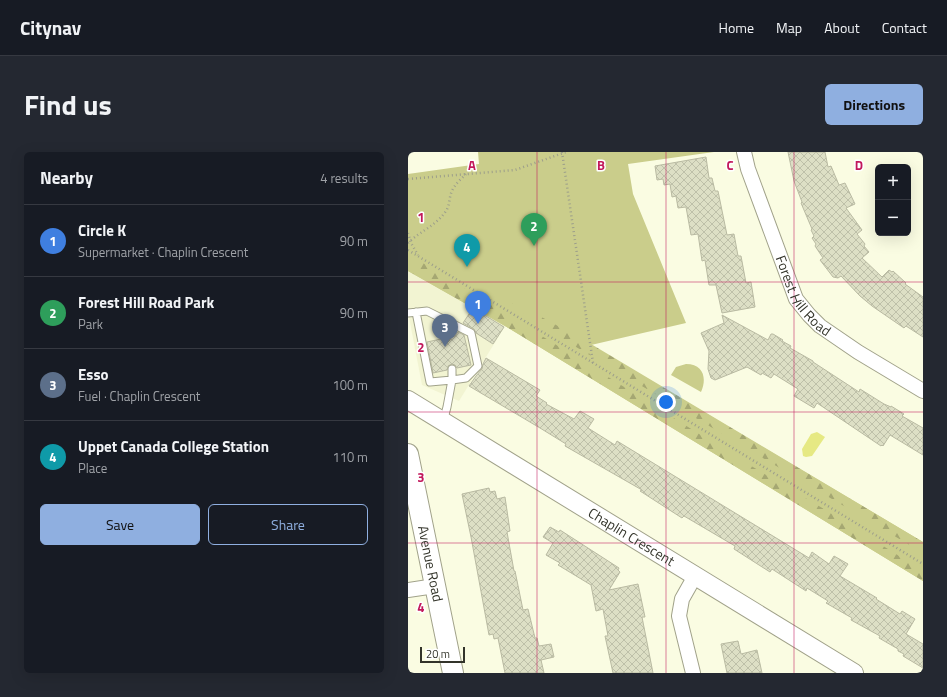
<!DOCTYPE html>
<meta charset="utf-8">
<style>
:root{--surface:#171b24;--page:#242831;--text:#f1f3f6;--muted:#9ea1a6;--line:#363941;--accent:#8fafe0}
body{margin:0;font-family:"Titillium Web",sans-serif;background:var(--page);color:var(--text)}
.controls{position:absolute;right:12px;top:12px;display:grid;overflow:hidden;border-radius:6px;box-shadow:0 4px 16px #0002}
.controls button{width:36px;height:36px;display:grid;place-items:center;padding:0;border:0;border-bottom:1px solid var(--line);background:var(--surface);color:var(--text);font:20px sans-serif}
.scale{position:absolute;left:12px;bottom:10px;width:45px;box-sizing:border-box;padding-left:4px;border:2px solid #33342a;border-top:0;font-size:11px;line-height:14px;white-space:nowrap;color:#33342a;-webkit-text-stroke:3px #fff;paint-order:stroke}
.you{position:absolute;left:258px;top:250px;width:14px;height:14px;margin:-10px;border:3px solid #fff;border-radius:50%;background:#1a73e8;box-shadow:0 0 0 6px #1a73e833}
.badge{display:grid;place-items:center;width:26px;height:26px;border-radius:50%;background:var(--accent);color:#fff;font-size:13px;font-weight:700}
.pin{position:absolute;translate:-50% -33px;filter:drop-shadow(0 1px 2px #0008)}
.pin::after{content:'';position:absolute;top:21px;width:14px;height:12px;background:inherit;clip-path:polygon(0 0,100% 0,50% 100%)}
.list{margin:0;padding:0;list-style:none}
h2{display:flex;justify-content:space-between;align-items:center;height:52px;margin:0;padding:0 16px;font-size:17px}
h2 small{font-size:13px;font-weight:400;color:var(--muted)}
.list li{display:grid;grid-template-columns:26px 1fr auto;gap:12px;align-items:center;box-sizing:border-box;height:72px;padding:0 16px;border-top:1px solid var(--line)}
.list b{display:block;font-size:15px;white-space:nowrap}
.list p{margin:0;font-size:13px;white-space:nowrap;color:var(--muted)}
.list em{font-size:13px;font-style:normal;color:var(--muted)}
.actions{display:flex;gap:8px;padding:12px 16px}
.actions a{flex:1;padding:9px 0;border:1px solid var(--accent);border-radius:6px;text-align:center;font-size:14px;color:var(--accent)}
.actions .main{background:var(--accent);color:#111}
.map{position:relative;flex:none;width:515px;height:521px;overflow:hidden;border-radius:6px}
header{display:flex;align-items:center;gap:24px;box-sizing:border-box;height:56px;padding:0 20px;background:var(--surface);border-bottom:1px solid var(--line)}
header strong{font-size:19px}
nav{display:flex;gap:22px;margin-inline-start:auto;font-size:14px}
.intro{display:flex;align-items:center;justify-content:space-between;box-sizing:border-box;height:96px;padding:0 24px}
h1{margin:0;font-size:28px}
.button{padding:10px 18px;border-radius:6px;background:var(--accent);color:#111;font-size:14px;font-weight:700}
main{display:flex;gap:24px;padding:0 24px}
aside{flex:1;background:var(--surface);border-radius:6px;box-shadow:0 4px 16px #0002}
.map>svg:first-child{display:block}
.built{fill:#f2f4d2}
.green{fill:#cacd8b}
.forest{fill:url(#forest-firs)}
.water{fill:#e6e983}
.building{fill:url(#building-cross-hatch);stroke:#b9baa2}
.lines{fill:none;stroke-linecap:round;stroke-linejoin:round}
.service-casing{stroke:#a1a28a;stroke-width:9}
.minor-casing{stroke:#a1a28a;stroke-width:16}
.tertiary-casing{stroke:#a1a28a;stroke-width:20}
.secondary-casing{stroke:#a1a28a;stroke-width:22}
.path{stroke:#9c9e8b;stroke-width:2.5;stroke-dasharray:1 3;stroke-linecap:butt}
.service{stroke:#fff;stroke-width:7}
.minor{stroke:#fff;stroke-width:14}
.tertiary{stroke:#fff;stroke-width:18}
.secondary{stroke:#fff;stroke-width:20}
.grid{fill:none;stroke:#c2185b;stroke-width:1;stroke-opacity:0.55}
.labels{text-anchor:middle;stroke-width:3;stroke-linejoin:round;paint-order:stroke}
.street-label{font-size:14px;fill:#33342a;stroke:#fff}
.grid-label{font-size:13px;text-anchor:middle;font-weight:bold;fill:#c2185b;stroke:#fff;stroke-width:3;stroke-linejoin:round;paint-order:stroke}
</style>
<header>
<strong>Citynav</strong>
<nav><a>Home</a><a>Map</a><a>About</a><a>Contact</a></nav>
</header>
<div class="intro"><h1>Find us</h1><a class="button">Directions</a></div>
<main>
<aside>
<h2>Nearby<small>4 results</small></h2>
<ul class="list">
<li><span class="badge" style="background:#3f7fe0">1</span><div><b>Circle K</b><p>Supermarket · Chaplin Crescent</p></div><em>90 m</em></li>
<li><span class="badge" style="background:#2e9e5b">2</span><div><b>Forest Hill Road Park</b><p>Park</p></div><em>90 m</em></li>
<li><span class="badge" style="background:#5c6f8a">3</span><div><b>Esso</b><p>Fuel · Chaplin Crescent</p></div><em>100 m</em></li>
<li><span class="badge" style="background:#0f9aa8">4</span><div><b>Uppet Canada College Station</b><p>Place</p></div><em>110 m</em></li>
</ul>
<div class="actions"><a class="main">Save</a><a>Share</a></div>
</aside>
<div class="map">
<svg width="515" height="521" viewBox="0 0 515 521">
<defs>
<pattern id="forest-firs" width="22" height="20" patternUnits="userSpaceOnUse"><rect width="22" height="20" fill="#cacd8b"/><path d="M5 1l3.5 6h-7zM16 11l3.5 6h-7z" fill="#a5a772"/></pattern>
<pattern id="building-cross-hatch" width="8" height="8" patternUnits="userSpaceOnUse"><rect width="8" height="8" fill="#dddfc5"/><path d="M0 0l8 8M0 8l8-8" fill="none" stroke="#bec0a9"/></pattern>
</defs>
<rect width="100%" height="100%" fill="#fafce2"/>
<path class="built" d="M0,119l97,55 -46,75 -37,-16 -14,-73z"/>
<path class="green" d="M70,0h236l-86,12 5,30 53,129 -95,22 332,197v39l-418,-255 -97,-55v-97l71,-10z
M278,212c18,0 21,15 15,28l-30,-17 5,-8z"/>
<path class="forest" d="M1,107l11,2 169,104 147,92 93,55 94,59v10l-418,-255 -97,-55z
M97,145l86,47 332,198v11l-389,-231z"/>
<path class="water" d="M409,280l8,5 -13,19 -6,1 -3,-1 -1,-7 9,-15z"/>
<path class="building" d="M380,0h37l3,15 3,-1 8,19 6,-2 10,21 -9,4 16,22 -5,4 8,10 -1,2 5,6 -7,6 20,19 7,-7 3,2 1,-1 13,12 -1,1 18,13v40l-17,-11 -2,2 -32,-22 -12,-10 -19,-20 -3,2 -5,-1 -13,-17 3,-2 -8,-12 1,-2 -4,-6 2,-2 -3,-6 1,-1 -11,-26 1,-1 -8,-21z
M298,5l3,21h3l3,13h3l9,44 7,-1 4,22h3l5,27 5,-1 4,25 -33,6 -6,-28h-7l-4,-25 -3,1 -4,-27 -7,1 -5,-28 -8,1 -2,-12 -4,1 -2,-13 -6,1 -1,-6 -6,1 -2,-14z
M65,156l31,19 -11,17 -17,-11 -2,-4 -11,-6z
M314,163l46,25 3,-6h2l10,6 -1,1 9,5 -1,2 23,13v1l46,30 1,-3 24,15 7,3v-1l13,8 -2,2 21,12v27l-33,-20 -7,11 -1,-1 -1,1 -64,-43 -3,5 -20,-12 4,-7 -24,-15 -3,4 -9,-5 -1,2 -14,-8 -32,13 -4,-2 -3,-9 1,-18 -8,-18 23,-10z
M50,180l6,3 7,30 -14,3 -2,-3 -3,-1 -4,2 -1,4 -14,3 -6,-31 14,-3 3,3 3,1 3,-3 1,-3 4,-1z
M78,206l54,32 -4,6 11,7 -1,1 28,15 6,-8 14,8 -6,9 27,17 2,-4 192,117 3,-6 17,12 5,-8 14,8 -8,12 37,22 -1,1 24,15 2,-3 13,8 -9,15 17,10v24l-20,-12 1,-2 -6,-3v-2l-19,-11 1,-2 -29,-16 1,-2 -26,-15 2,-2 -21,-13 -1,3 -34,-22 -2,3 -11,-7 -25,-16 1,-3 -51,-30 -2,2 -42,-27 2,-1 -77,-44 1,-2 -26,-16 -71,-42 7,-10 6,-7 1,-5z
M81,336l1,4 5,-1 2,8 8,-2 5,34 -3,1 7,39h1l8,39 5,-1 7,29h2l2,8 12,-2 3,13 -13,3 3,13h-39l-7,-35 -4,1 -1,-5 -4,1 -18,-98 -9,-43z
M142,375l9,5 1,-2 59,38 -1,2 2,2 -11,18 29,-6 7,33h-3l11,56h-40l-8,-37h3l-5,-27 -7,2 -5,-26 -33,-20 2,-2 -14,-8 7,-12 -10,-6z
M330,489l3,13 16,-4 5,23h-35l-6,-29z"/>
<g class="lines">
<defs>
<path id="service" d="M8,160l14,70 22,-2v-11
M0,161l19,-2 44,22 7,33 -12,12 -14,2 -5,27 -4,15
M35,168l3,18"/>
<g id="minor">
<path id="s1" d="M336,0l4,17 48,130 13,16 11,11 38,26 65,39"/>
<path d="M0,438l27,-4"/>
<path d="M285,521l-14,-57 3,-17 13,-23"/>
</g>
<g id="tertiary">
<path id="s2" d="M0,248l446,273"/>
</g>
<g id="secondary">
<path id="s3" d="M0,302l45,219"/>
</g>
</defs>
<use href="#service" class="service-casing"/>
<use href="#minor" class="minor-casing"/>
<use href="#tertiary" class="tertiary-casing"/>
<use href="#secondary" class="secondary-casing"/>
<path class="path" d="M154,0l31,211
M0,27l107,-9 51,-18
M0,81l3,10 7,12
M0,91c12,-12 28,-17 38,-32 4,-6 3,-14 6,-20 3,-7 9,-12 14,-17
M0,98l515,314"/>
<use href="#service" class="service"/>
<use href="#minor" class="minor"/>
<use href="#tertiary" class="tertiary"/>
<use href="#secondary" class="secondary"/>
</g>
<path class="grid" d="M129,0v521M258,0v521M386,0v521M0,130h515M0,260h515M0,391h515"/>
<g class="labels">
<g class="street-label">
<text dy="5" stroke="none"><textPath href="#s1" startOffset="157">Forest Hill Road</textPath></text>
<text dy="5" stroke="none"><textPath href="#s2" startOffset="262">Chaplin Crescent</textPath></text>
<text dy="5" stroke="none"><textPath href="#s3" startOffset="112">Avenue Road</textPath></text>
</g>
</g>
<g class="grid-label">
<text x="64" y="18">A</text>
<text x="193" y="18">B</text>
<text x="322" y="18">C</text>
<text x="451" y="18">D</text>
<text x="13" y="70">1</text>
<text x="13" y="200">2</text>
<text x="13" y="330">3</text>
<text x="13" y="460">4</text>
</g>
</svg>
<div class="controls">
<button>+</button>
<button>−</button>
</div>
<div class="scale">20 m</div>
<div class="you"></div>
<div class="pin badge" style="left:70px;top:172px;background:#3f7fe0">1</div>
<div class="pin badge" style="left:126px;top:94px;background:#2e9e5b">2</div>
<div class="pin badge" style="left:37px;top:195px;background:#5c6f8a">3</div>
<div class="pin badge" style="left:59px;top:115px;background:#0f9aa8">4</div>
</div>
</main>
